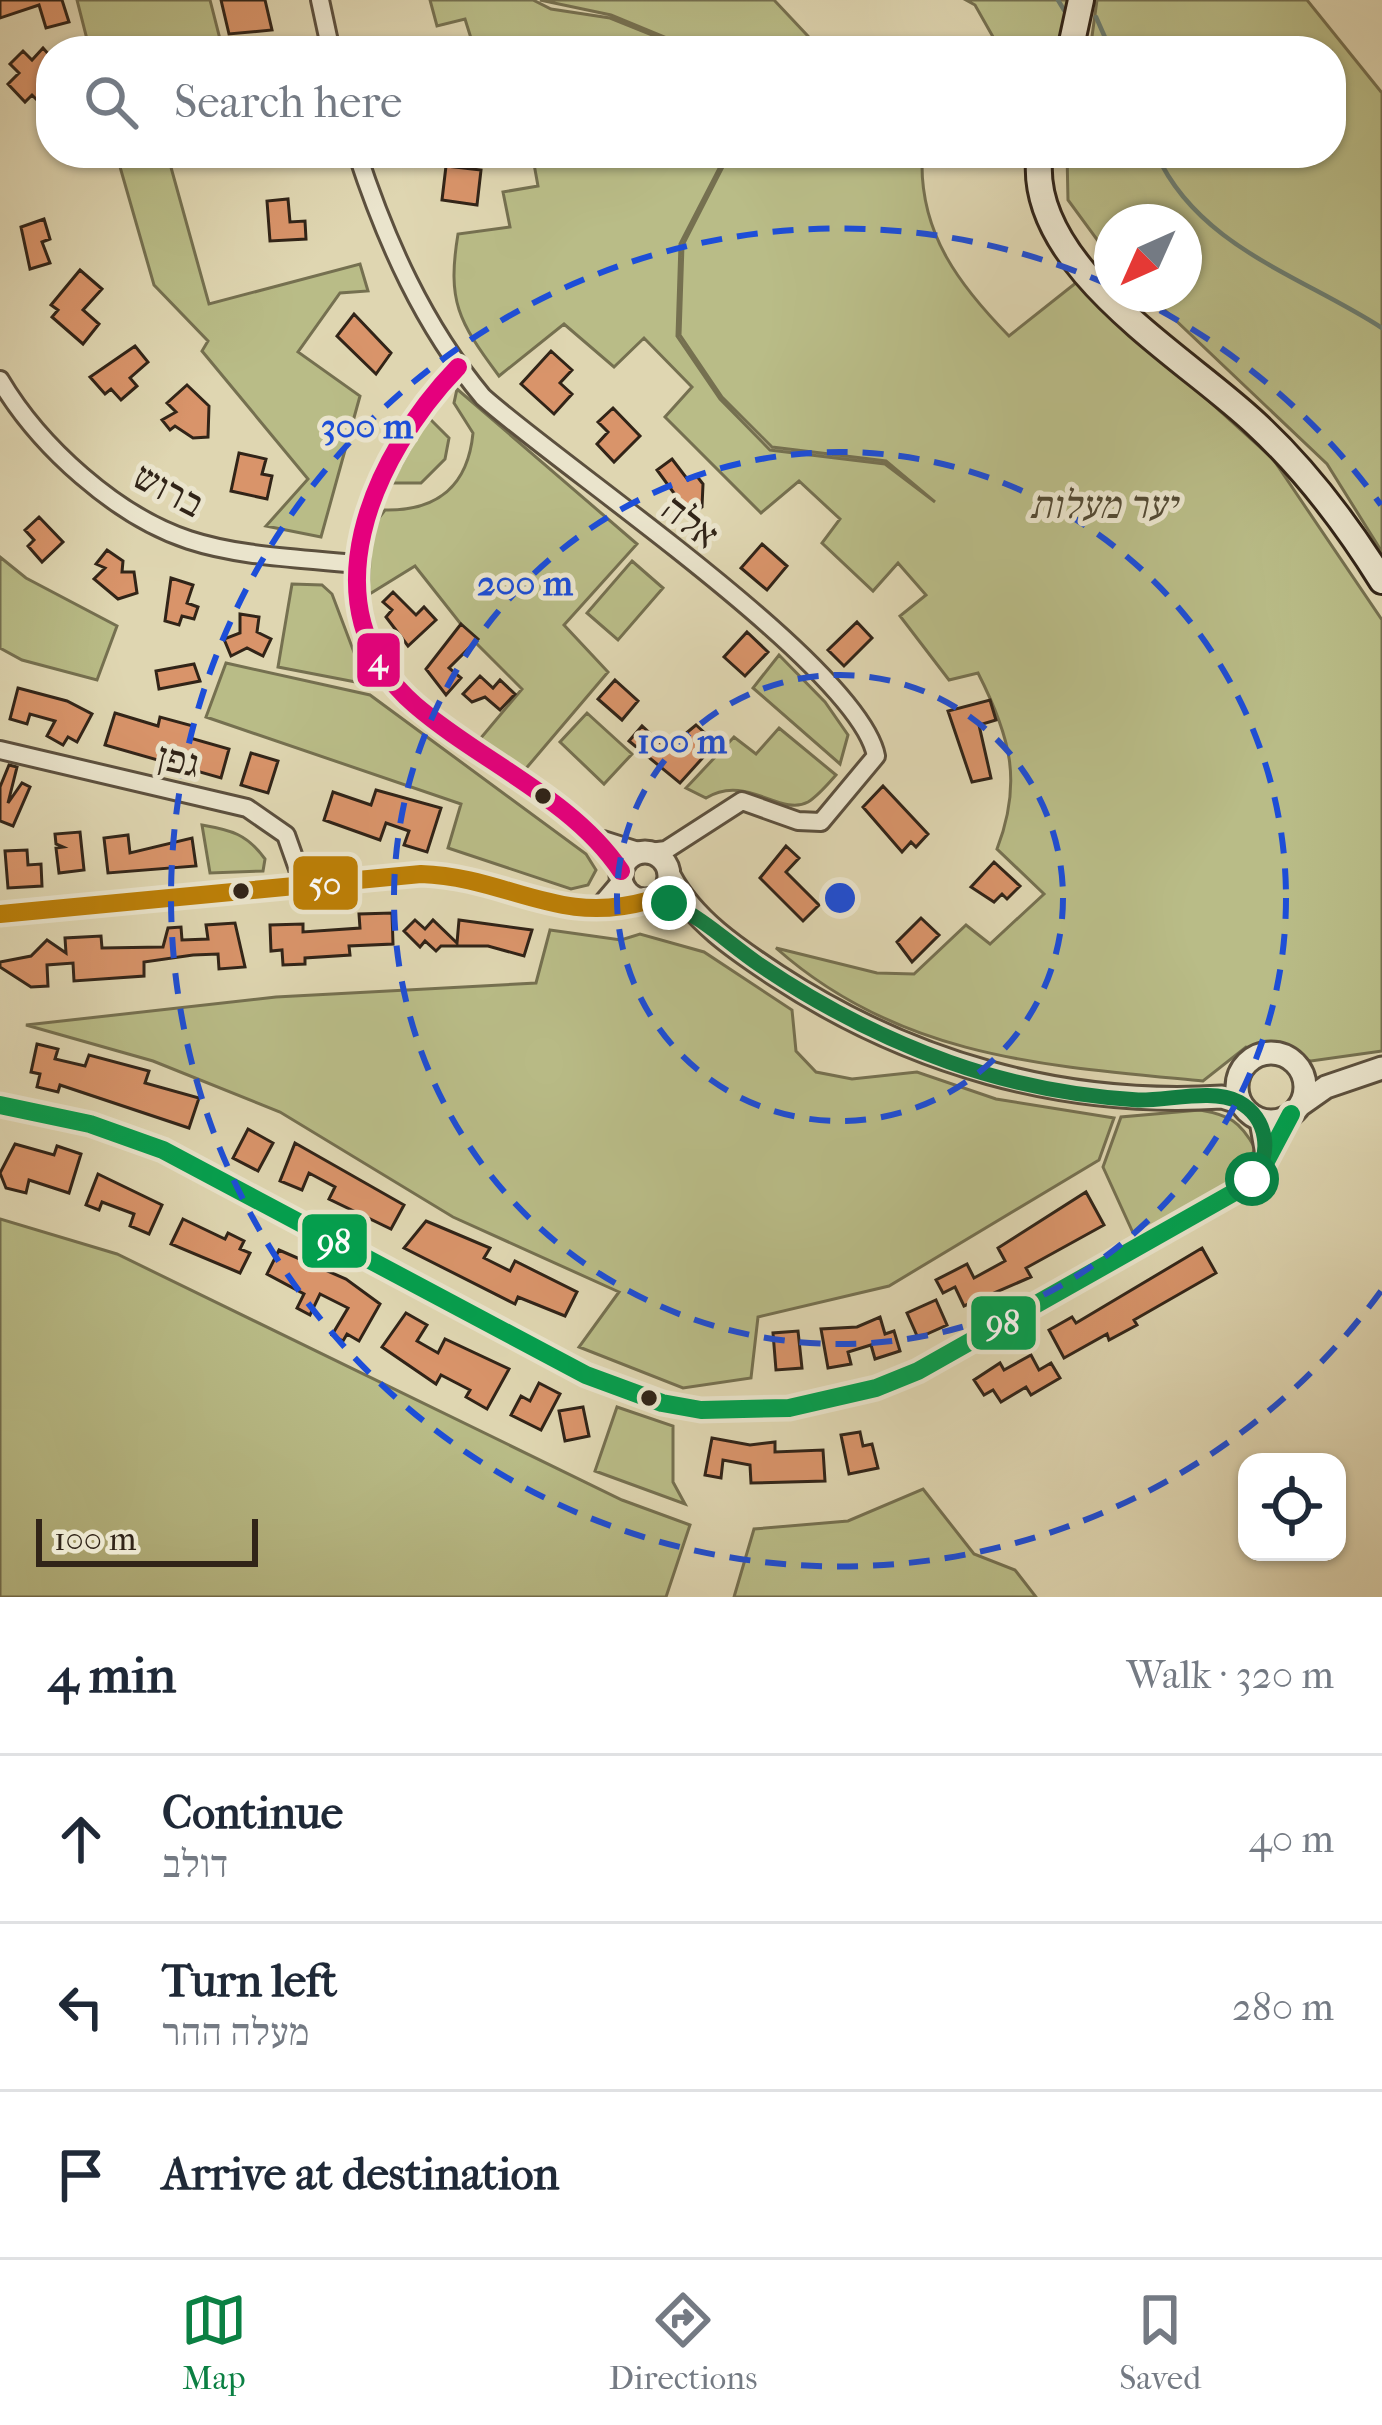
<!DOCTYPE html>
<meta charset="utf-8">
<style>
:root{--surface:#fff;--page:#f6f6f7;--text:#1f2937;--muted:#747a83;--line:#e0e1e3;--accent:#0b8043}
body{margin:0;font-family:"IM FELL French Canon","Frank Ruhl Libre",serif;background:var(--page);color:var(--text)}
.controls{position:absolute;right:36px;bottom:36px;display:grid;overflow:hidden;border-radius:24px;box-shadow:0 3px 9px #0004}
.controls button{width:108px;height:108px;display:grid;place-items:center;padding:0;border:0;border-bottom:3px solid var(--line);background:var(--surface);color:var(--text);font:60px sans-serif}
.compass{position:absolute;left:1094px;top:204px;width:108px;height:108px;border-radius:50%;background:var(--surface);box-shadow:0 3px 9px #0004;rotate:225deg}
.scale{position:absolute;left:36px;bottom:30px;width:222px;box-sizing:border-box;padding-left:12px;border:6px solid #312418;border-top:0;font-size:33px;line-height:42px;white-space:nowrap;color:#312418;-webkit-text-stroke:9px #eae4cc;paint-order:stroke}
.stop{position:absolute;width:36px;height:36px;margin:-27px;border:9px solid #0b8043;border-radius:50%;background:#fff}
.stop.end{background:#0b8043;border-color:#fff;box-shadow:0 3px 12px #0008}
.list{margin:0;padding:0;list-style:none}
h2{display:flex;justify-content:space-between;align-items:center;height:156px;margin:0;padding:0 48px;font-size:51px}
h2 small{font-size:39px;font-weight:400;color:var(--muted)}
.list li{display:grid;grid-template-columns:78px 1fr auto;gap:36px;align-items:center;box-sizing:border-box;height:168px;padding:0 48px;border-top:3px solid var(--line)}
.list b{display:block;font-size:45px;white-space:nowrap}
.list p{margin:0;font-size:39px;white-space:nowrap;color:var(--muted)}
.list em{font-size:39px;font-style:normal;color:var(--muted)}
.icon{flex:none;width:66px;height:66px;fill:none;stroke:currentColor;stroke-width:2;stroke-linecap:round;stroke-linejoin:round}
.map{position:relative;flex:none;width:1382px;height:1597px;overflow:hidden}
.search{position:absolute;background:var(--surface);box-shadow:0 3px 9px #0004;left:36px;right:36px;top:36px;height:132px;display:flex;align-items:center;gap:30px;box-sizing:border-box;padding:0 42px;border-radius:48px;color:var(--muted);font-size:45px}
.sheet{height:660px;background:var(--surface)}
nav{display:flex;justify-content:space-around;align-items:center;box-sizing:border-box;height:168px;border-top:3px solid var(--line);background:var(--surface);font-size:33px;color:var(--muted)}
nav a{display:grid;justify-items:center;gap:6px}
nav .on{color:var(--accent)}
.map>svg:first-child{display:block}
.green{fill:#b9bc87;stroke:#757050;stroke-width:3}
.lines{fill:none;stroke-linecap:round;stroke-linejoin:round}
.stream{stroke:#6c7d71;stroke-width:4.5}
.building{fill:#d9946a;stroke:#312418;stroke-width:3}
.minor-casing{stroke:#5c503e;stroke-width:22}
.tertiary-casing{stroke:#5c503e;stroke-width:27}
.secondary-casing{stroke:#312418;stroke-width:30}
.minor{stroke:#eae4cc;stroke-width:16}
.tertiary{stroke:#eae4cc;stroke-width:21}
.secondary{stroke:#eae4cc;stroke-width:24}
.bus-1-casing{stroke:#eae4cc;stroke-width:27}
.bus-2-casing{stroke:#eae4cc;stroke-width:27}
.bus-3-casing{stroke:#eae4cc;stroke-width:27}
.bus-1{stroke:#e5007d;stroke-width:18}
.bus-2{stroke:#bc7f07;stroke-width:18}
.bus-3{stroke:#02a04e;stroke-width:18}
.route{stroke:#0b8043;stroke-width:15}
.ring{fill:none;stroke:#1d4ed8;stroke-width:6;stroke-dasharray:21 15}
.bus-dot{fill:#312418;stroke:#eae4cc;stroke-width:4.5}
.labels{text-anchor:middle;stroke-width:10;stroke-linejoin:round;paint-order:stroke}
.street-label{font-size:39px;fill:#312418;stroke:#eae4cc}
.park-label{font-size:39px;font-style:italic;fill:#534a34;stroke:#eae4cc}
.centre{fill:#1d4ed8;stroke:#eae4cc;stroke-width:6}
.ring-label{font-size:36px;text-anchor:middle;font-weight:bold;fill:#1d4ed8;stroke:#eae4cc;stroke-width:10;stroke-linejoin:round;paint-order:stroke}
.line-badge{stroke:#eae4cc;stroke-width:4.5}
.badge-label{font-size:33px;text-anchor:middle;font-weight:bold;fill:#fff}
</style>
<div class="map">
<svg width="1382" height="1597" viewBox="0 0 1382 1597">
<rect width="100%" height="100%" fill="#dfd6b1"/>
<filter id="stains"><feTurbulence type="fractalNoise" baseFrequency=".00167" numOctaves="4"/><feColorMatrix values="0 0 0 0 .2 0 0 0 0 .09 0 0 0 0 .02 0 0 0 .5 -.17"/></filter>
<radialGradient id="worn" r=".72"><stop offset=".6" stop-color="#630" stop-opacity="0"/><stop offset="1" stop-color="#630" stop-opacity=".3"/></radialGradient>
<path class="green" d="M77,0h133l11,43 -27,8h-104z
M430,0h103l18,9 59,9 82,33h-217l-10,-32 -28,7z
M540,0h234l48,51h-124l-87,-36z
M966,0h103l-8,51h-60l-26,-46z
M1097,0h210l75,93v459l-55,-88 -179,-170h36v-72h-72v38l-44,-60 -1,-47h264v-102h-241z
M116,153h51l42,151 151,-40 8,27 -28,2 -42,59 62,44 -39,141 -55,-11 42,-47 -106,-128 6,-10 -54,-56z
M532,153h195l-47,91 -3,92 43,63 50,51 115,14 50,38 -49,-41 -114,-14 -50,-50 -42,-62 3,-90 47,-92h184l8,9c-1,73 38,124 87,174l68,-54 196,177 109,161v431l-71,10 -65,-14 -43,34c-157,-15 -303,-23 -427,-133l101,25 37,1 52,-49 24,19 54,-50 -47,-45c26,-67 13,-113 -19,-176l-29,7 -49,-64 26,-21 -28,-32 -25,28 -51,-48 18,-24 -41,-38 -38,32 -96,-96 27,-30 -48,-49 -30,29 -50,-43 -65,52c-41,-55 -52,-75 -41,-142l52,-7 -7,-35 35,-6z
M457,389l180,155 -73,81 44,47 -85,100 -43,-33 42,-50 -47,-47 -60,-76 -47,29 4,-68 13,-17c52,1 83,-24 88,-77l-19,-30z
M428,417l21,21 -4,21 -24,24h-30z
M0,557l26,21 91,48 -20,54 -75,-20 -22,-12z
M632,561l31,27 -45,52 -31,-27z
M292,584l30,1 10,9 34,90 -88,-17z
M779,655l46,47 23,33 -8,29 -87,-76z
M226,663l144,32 216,159 10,16 -8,15 -17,4 -123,-41 13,-44 -255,-87z
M587,713l45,41 -28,30 -44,-42z
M779,728l57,47c-8,9 -18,21 -28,27 -28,15 -62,-29 -102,-4l-20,-10 48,-51 22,17z
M202,825c29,5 45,9 63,34l-2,12 -53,2z
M550,930l71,10 19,-6 64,18 88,58 4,41 20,21 36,7 65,-7 79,27 118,19 -15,42 -210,126 -131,31 -7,61 -68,10 -104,-41 40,-55 -166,-75 -173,-105 -127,-51 -127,-36 250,-28 260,-14z
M1200,1110c29,5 40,11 55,38 -18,45 -80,66 -121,87l-31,-68 18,-50z
M0,1219l117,35 505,246 68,25 -24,72h-666z
M617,1407l56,19v56l12,22 -90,-33z
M923,1489l51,65 41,16 21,27h-302l20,-68 94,-8z"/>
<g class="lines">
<path class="stream" d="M1058,0l6,10
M1096,17l15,34
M1156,153c42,94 146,123 226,175"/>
</g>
<path class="building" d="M0,0h62l7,22 -23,6 -7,-23 -39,13z
M221,0h44l7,30 -43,4z
M43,48l8,9v45l-6,6 -13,-13 -7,7 -17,-18 11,-11 -9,-9 13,-13 9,9z
M446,166l35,4 -4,35 -35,-5z
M288,199l2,23 15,-1 1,18 -36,2 -3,-40z
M44,219l6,20 -8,3 8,21 -20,6 -9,-42z
M80,270l22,19 -19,21 16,14 -16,20 -31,-27 6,-7 -7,-5z
M354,314l37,39 -15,21 -39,-38z
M135,346l13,16 -18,16 7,8 -16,14 -10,-11 -6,5 -15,-17z
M551,351l21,19 -12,13 12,11 -18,20 -33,-30z
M187,385l22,21 -1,31 -15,1 -18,-12 -5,4 -8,-10 14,-8 -9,-9z
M613,408l27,28 -26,26 -17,-18 11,-12 -10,-10z
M239,453l27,6 -4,15 10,2 -5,23 -36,-8z
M672,459l16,21 8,-5 7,9 -1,23 -12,8 -33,-45z
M39,517l24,25 -21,20 -14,-16 6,-6 -9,-10z
M762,544l25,22 -20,24 -26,-22z
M107,550l16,11 -1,11h12l3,21 -19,6 -24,-20 11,-11 -9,-4z
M171,578l22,7 -6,18 11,4 -4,12 -12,-3 -3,9 -14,-4z
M393,592l23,23 8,-8 12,13 -28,26 -22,-29 6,-7 -9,-8z
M240,614l19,3 -2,15 14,7 -8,17 -16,-8 -16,8 -7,-17 16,-6z
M857,622l15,16 -28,28 -16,-16z
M461,624l17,15 -29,29 12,10 -15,17 -20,-26z
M747,632l21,20 -23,24 -21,-19z
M194,664l6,17 -41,8 -3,-18z
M480,676l13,12 7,-8 15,14 -15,16 -15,-13 -13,5 -9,-8z
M615,680l23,21 -16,19 -24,-21z
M18,688l49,13 25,13 -15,28 -9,-5 -5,8 -16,-9 8,-15 -25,-7 -3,10 -17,-5z
M990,700l6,20 -17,5 12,53 -19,4 -24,-71z
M115,713l43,13 2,-9 33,9 -3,12 39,11 -8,29 -116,-33z
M696,725l20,18 -36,40 -51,-42 13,-15 25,23z
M251,753l27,8 -10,32 -27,-8z
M9,765l8,2 -9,36 14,-20 8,4 -17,39 -13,-5v-34z
M883,786l45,48 -12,13 -5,-5 -9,10 -39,-45z
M376,790l65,18 -14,44 -23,-7 5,-14 -23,-8 -6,17 -56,-20 9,-28 38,13z
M80,832l4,38 -25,3 -3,-25 7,-1 -7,-3 -1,-10z
M128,835l2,18 62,-15 4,28 -88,7 -4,-35z
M786,846l13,12 -13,14 33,33 -16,16 -43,-43z
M27,850l1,15 13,-1 1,22 -34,2 -3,-37z
M994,862l26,24 -13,13 -5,-5 -8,8 -23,-15z
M392,913l1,31 -44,2 1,9 -45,3v6l-22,1 -1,-15 -11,1 -1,-26 33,-1v8l57,-4 -1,-14z
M921,918l18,17 -27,27 -15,-20z
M415,920l10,9 8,-9 24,23 2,-23 73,10 -8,26 -36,-10h-47l-5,5 -11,-10 -5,6 -16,-16z
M235,923l10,44 -26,2 -1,-15 -25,1 -49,7v14l-70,5 -1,-18 -26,2 1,21 -17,1 -31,-20v-5l31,-6 16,-16 19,13 -1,-15 36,-2 1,12 61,-1 5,-19 13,-1 1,13 26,-1 -2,-14z
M37,1044l21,5 -3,10 30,7 4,-11 60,16 -4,12 54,15 -10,30 -129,-43 -2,7 -21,-5 3,-13 -9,-2z
M248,1129l25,14 -15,28 -25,-13z
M295,1143l109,62 -13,24 -62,-30 6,-12 -26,-14 -7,17 -22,-9z
M15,1144l39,11 3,-9 24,8 -12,39 -40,-13 -3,13 -20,-5 -6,-15z
M98,1174l64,31 -13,29 -19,-8 4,-12 -32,-12 -3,8 -13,-5z
M1086,1192l18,33 -78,43 5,9 -67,29 -9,-19 -12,6 -7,-13 31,-16 7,14 31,-17 -7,-13z
M183,1219l42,20 3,-6 16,8 -4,8 10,4 -10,20 -69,-29z
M426,1221l64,27 -6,10 26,13 5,-10 62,31 -12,24 -47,-19 -3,7 -111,-56z
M1202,1248l14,25 -82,47 3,5 -28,15 -2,-6 -43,24 -15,-28 23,-13 4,6z
M279,1250l67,29 34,25 -21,37 -12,-7 -4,7 -11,-6 16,-27 -28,-14 -10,21 -13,-7 7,-14 -37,-20z
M936,1300l11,25 -29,13 -11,-25z
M406,1313l21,12 -10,16 21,12 7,-14 64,30 -22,40 -21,-12 4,-7 -29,-15 -5,9 -54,-37z
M880,1317l5,17 9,-3 6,20 -25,8 -4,-14 -23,7 3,12 -23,4 -7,-39 36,-2z
M798,1331l4,37 -26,2 -3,-37z
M1031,1355l8,15 12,-7 9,15 -29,17 -5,-8 -25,15 -8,-12 -9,5 -10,-15 26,-17 4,7z
M539,1383l21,11 -19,36 -30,-15 10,-19 9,5z
M583,1407l6,29 -24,5 -6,-30z
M860,1432l3,14 9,-2 6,24 -29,6 -8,-39z
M712,1438l38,7 25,-3v10l48,-2 2,31 -74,2 -1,-18 -27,-5 -2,18 -16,-3z"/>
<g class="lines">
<defs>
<path id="minor" d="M320,0l11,51
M357,153c29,88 66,172 126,244 78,70 376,270 393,359l-55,66 -23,-1 -56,-20 -76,49 -16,2
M458,367c-85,88 -155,241 -43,338 65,56 158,94 206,166
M0,380c39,66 116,136 189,160 52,17 112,18 166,24
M0,750l247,58 39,27 17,48
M603,840l38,12
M598,908l23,-27
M0,914l421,-40c87,3 136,52 226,27
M0,1105l90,19 73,26 423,225 76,28 39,7 88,-2 87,-20 42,-17 315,-178 31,-28 27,-51
M1258,1118l7,40"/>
<path id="tertiary" d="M621 876a24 24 0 1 1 48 0a24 24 0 1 1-48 0Z
M670,877c23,43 66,72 107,99 133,87 285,131 445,121l19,6
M1237 1087a34 34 0 1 1 68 0a34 34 0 1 1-68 0Z
M1299,1106l27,-19 56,-19"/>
<path id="secondary" d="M1070,51l11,-51
M1040,153c-17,111 144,203 215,270 50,46 91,100 127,158"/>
</defs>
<use href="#minor" class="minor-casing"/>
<use href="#tertiary" class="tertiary-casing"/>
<use href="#secondary" class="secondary-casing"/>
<use href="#minor" class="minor"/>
<use href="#tertiary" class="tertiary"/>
<use href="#secondary" class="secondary"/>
<defs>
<path id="bus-1" d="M458,367c-85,88 -155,241 -43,338 65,56 158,94 206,166"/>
<path id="bus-2" d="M0,914l421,-40c87,3 136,52 226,27"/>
<path id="bus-3" d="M0,1105l90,19 73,26 423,225 76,28 39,7 88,-2 87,-20 42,-17 315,-178 31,-28 27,-51"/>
</defs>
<use href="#bus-1" class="bus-1-casing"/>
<use href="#bus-2" class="bus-2-casing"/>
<use href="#bus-3" class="bus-3-casing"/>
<use href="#bus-1" class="bus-1"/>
<use href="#bus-2" class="bus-2"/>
<use href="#bus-3" class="bus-3"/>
</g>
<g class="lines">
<path class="route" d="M669,903c35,15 60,41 91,62 59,40 122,73 189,97 59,21 126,34 189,38 29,1 75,-12 101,2 29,16 34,53 13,77"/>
</g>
<g class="ring">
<circle cx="840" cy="898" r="223"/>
<circle cx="840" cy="898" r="446"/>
<path d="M1381 1291A669 669 0 1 1 1107 284M1128 294A669 669 0 0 1 1381 505"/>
</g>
<g class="bus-dot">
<circle cx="543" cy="796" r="10"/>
<circle cx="241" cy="891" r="10"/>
<circle cx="649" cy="1398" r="10"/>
</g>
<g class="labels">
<g class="street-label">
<text transform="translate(169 489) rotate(28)" y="14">ברוש</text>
<text transform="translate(691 521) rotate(38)" y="14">אלה</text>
<text transform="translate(179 759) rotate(13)" y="14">גפן</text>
</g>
<g class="park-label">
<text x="1103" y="518">יער מעלות</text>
</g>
</g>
<circle cx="840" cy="898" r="18" class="centre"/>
<g class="ring-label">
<text x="367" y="438">300 m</text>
<text x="525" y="595">200 m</text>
<text x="682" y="753">100 m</text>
</g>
<g class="line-badge">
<rect x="355" y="631" width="47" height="58" rx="12" fill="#e5007d"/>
<rect x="291" y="854" width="69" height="58" rx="12" fill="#bc7f07"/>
<rect x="300" y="1212" width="69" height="58" rx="12" fill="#02a04e"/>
<rect x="969" y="1294" width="69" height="58" rx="12" fill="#02a04e"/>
</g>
<g class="badge-label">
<text x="378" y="671">4</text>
<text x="325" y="895">50</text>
<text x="334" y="1253">98</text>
<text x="1003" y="1334">98</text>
</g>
<rect width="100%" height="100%" filter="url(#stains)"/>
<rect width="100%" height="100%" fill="url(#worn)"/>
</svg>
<div class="controls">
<button><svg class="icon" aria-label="locate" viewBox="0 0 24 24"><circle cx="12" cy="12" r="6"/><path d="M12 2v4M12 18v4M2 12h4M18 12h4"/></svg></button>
</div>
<svg class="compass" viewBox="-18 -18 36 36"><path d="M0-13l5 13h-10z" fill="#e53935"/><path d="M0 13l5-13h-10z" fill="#747a83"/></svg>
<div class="scale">100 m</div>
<div class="stop" style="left:1252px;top:1179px"></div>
<div class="stop end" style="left:669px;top:903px"></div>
<div class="search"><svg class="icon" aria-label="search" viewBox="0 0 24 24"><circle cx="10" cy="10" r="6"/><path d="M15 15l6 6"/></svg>Search here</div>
</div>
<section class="sheet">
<h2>4 min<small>Walk · 320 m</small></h2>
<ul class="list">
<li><svg class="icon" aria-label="ahead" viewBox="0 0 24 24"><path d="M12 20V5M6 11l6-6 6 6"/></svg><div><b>Continue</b><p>דולב</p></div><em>40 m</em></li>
<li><svg class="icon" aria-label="left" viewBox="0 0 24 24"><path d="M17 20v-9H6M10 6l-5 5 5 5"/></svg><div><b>Turn left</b><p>מעלה ההר</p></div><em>280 m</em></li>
<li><svg class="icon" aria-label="arrive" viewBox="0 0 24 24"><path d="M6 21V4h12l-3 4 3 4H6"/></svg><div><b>Arrive at destination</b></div></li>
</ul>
</section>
<nav>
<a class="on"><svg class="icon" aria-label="map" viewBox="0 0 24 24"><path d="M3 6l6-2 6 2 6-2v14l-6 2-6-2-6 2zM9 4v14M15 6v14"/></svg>Map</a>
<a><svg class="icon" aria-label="directions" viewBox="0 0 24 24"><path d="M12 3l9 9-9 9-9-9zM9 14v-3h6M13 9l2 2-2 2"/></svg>Directions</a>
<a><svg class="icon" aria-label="saved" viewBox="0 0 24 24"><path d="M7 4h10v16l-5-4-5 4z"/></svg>Saved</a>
</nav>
